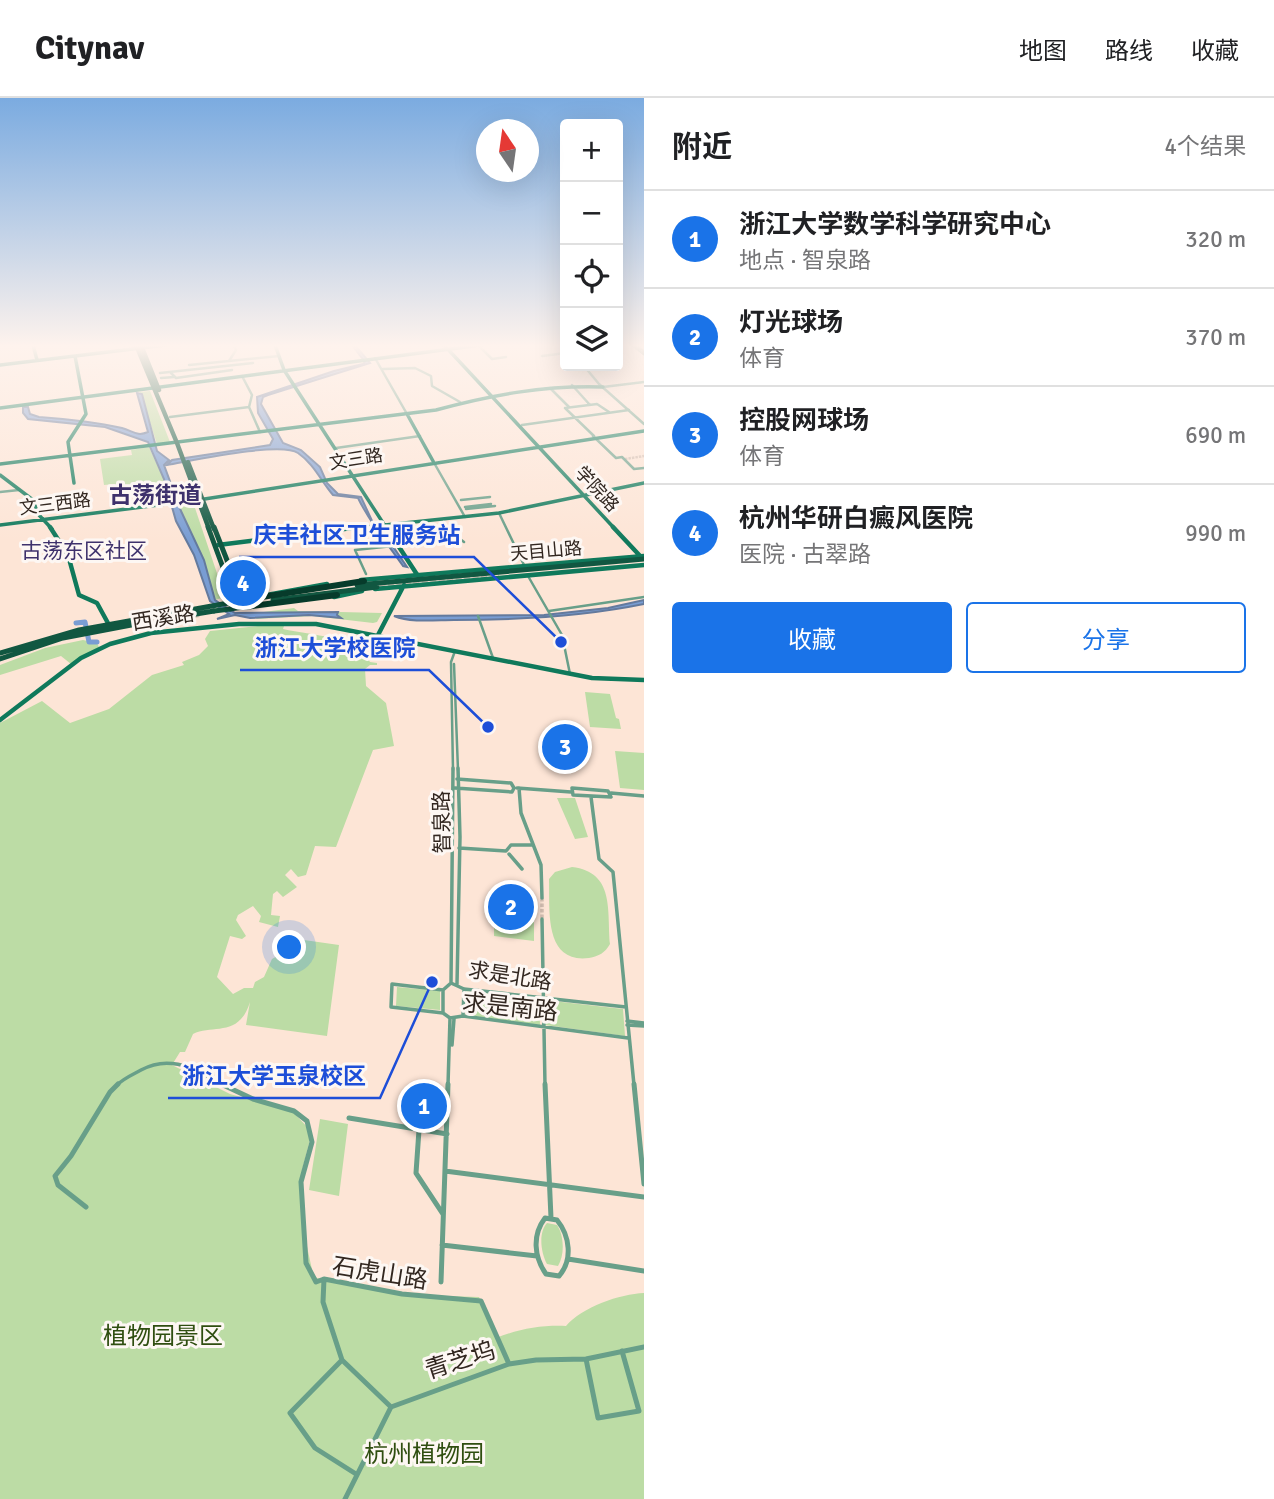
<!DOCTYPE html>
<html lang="zh">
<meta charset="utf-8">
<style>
:root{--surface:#fff;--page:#f2f2f2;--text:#202124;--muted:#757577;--line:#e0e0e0;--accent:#1a73e8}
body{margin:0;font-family:Signika,"Noto Sans SC",sans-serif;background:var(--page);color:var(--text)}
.controls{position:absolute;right:21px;top:21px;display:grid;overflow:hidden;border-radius:7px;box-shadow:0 7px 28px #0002}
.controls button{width:63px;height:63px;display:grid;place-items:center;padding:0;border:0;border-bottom:2px solid var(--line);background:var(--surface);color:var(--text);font:35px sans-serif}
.compass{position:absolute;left:476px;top:21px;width:63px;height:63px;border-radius:50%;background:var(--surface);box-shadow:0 7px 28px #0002;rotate:347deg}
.you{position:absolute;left:290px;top:850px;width:24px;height:24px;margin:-18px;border:5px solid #fff;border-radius:50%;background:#1a73e8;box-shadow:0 0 0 10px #1a73e833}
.badge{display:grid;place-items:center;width:46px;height:46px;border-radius:50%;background:var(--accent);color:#fff;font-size:23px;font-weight:700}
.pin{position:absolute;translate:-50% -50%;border:4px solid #fff;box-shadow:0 2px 7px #0006}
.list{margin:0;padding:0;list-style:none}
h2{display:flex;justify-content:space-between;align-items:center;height:91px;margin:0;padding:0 28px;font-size:30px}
h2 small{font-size:23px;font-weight:400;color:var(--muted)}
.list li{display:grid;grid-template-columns:46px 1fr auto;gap:21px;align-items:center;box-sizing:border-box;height:98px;padding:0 28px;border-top:2px solid var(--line)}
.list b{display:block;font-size:26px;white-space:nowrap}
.list p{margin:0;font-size:23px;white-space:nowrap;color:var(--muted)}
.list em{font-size:23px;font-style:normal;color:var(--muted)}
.actions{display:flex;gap:14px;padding:21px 28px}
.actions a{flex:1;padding:16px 0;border:2px solid var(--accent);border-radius:7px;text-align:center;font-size:24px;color:var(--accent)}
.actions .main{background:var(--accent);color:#fff}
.icon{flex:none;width:38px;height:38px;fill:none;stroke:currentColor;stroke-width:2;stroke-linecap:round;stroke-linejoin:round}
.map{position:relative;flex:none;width:644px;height:1401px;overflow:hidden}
header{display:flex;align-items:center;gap:42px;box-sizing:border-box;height:98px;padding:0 35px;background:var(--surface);border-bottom:2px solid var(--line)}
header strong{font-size:33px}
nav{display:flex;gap:38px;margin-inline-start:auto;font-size:24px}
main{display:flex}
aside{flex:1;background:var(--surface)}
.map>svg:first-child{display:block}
.green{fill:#bcdca5}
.water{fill:#799dd3;stroke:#647a9d;stroke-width:2}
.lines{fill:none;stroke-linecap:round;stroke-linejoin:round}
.river{stroke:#799dd3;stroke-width:5}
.street-tunnel-far1{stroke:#d4bfb2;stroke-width:2.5;stroke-dasharray:2.5 1;stroke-linecap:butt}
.street-tunnel{stroke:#d4bfb2;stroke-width:3.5;stroke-dasharray:3.5 2;stroke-linecap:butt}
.highway-tunnel{stroke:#d4bfb2;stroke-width:6;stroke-dasharray:6 2.5;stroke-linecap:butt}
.street-far2{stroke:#689f89;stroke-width:2.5}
.street-far1{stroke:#689f89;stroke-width:3.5}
.street{stroke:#689f89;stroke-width:5}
.secondary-far1{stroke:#0f795b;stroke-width:3.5}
.secondary{stroke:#0f795b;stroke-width:4.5}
.primary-far1{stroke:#115741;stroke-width:4.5}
.primary{stroke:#115741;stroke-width:5}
.highway{stroke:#073b2b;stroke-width:6}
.primary-bridge{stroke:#115741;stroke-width:5}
.labels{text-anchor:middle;stroke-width:6;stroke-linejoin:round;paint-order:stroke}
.far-street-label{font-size:18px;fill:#322720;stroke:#fdf7f3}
.far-quarter-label{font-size:21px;fill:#3e316c;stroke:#fdf7f3}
.street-label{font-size:21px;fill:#322720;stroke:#fdf7f3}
.far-district-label{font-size:23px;font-weight:bold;fill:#3e316c;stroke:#fdf7f3}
.near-street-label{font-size:24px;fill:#322720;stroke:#fdf7f3}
.near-park-label{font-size:24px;fill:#2f4e10;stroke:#fdf7f3}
.leader{fill:none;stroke:#1d4ed8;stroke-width:2.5}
.callout-dot{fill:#1d4ed8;stroke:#fdf7f3;stroke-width:2.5}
.callout-label{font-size:23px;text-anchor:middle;font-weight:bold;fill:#1d4ed8;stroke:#fdf7f3;stroke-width:6;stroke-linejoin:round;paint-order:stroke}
</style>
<header>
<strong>Citynav</strong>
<nav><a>地图</a><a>路线</a><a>收藏</a></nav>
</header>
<main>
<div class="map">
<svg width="644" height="1401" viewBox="0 0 644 1401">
<rect width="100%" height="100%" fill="#fde5d6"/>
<path class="green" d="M150,293l20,51 -13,2 -17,-52z
M149,349l16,35 -49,6 -1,-4 -11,1 -4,-26 32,-4 -1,-5z
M189,406l5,1 31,92 -10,3 -11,-40 -23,-49 -2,-6z
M294,510l4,3 84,2 -5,9 -4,1 -60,-7 -56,3 -8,-5z
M258,528h26l-1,3c30,7 71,6 87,33l7,1v2h-7l-5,4 1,17 20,17 8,43 -21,4 -37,97 -21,-1 -9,29 -8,2 -7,-8 -6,6 12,12 -14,10 -6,-6 -4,3 -2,21 9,1 -2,11 -19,-5 2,-6 -8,-10 -15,9 -2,5 10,16 -4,3 -12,-3 -13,41 16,17 11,-6h9l2,-6 9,-5 8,-18 16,-9 2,-12 49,7 -12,91 -81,-11 4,-23c-11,36 -37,22 -57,32l-8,18h-5l-8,13 58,29 62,17 20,21 -10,38 2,63 9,41 4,4 97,17 65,2 17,41c23,-9 45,-13 70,-12 16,-19 54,-32 78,-33v206h-644v-776l42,-22 28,22 39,-14 43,-34 32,-10 -2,-3 17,-7 9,-9 -3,-7 5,-8z
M83,542l14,3 2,4 -28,17 -10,-8 -61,19v-10l45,-17z
M585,594l25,2 6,24 3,1 2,10 -31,-2z
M615,653l29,2v37l-24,-2z
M557,700h18l13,39 -13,2z
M572,769c43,5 35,44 38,77 -5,9 -11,12 -21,14 -46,6 -39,-50 -40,-79l6,-7z
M494,792l33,3 1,28 6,1v19l-40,-5z
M397,889l43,4v19l-44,-4z
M466,893l73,8 1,26 -74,-10z
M544,902l79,9 2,27 -80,-11z
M320,1021l28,5 -9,72 -30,-6z
M547,1125l10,2c7,10 8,30 1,41l-11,-2c-6,-11 -9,-31 0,-41z"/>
<path class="water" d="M352,247h3l15,18 -102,32 -5,2 -2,7 22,39 18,7 19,17 7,16 11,11 23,3 12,26 10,9 24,35 -4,-1c-16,-23 -33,-43 -45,-68l-25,-3c-12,-14 -19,-31 -35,-42 -17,-12 -107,8 -131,12l5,-5 98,-15 3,-6 -15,-26 -1,-16 77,-26 29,-7 2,-2z
M137,295l5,1 15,57 12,9 -5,5 17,46 23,49 11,40 20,13 103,-1 -1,3 4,3 -32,-3 -59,3 -15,-3 -18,4 12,-5 -19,-13 -16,-46 -18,-34 -12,-42 -16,-37 -43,-15 -77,-8 -5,-6v-6h5l2,7 9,3c28,2 56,5 83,11 11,3 15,9 26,4z
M644,502v4c-63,13 -126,16 -190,16 -18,0 -43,3 -60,-4l150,-1 64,-7z"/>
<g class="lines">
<path class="river" d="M76,525l9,-1 4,20h8"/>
<path class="street-tunnel-far1" d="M625,361l19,-3"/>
<path class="street-tunnel" d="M542,800v21"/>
<path class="highway-tunnel" d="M371,489l128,-11
M143,526l57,-10"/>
<path class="street-far2" d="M478,247l14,14 14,-2
M542,258l23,-3
M375,260l32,56
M229,263l7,-11 -2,-5
M189,267l90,-9
M584,268l15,18 45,40
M383,271l32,-1 16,8 1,10 28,16
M160,275l93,-10
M171,275l5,5 56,-8
M242,278l10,19 -3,12 11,25
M161,280l13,-1
M572,287l18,20
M603,289l41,-5
M550,290l19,19
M565,310l32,-4 12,8
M565,310l29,28
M170,319l79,-10
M522,327l107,-15
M593,338l23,22 6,-1 12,12 10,-1
M336,350l84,-12
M433,363l32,56
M0,394l19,-2
M461,402l29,-3
M465,409l26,-3
M466,411l29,-3
M499,415l26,54
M366,476l-11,-24 105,-11 4,3
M528,478l34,59 8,39
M549,513l95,-14
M478,518l15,42
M454,566l4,106
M453,672l-2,-108 4,-11"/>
<path class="street-far1" d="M455,690l57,4 2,-4 -3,-5 -54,-4
M517,690l54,4
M519,690l2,25 20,52 1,33
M572,690l36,3 3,6 -38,-2z
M611,695l33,3
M591,699l8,62 14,13 21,213
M459,750l47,3 5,-6h22
M509,756l13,15
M542,821l3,166
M451,885l2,-215
M457,886l3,-147 -2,-69
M443,892v22
M626,909l-162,-18 -13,-6 -8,7 -51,-6 -1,23 52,6 7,5 13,-2 165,22
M463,918l1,-27
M627,923l17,2
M627,927l17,1
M452,947l2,-26
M117,987c7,-7 15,-10 24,-15 31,-17 55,1 84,15
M448,987l2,-67"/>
<path class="street" d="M221,986l32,15 41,12 13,10 5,21 -11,40 5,81 10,19 8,-3 78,15 79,7 28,63
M545,986l6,134
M634,986l10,100
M349,1020l98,16
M419,1032l-3,43 27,41
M445,1073l199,26
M86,1109l-28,-22 -3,-9 16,-20 39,-64 8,-8
M545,1120l12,2c13,16 16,40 2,56l-13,-2c-12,-17 -14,-39 -1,-56z
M442,1147l95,11
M568,1161l76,12
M324,1181l-1,23 19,58 49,47
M441,1184l7,-198
M586,1261l12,59 41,-7 -17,-60
M342,1262l-52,53 25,35 41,26
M345,1401l46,-92 118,-43 27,-4 50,-1 58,-12"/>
<path class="secondary-far1" d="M33,247l4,15
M275,247l9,25 103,159
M444,247l171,184
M0,267l166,-20
M0,310l481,-63
M407,316l26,47
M0,366l436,-54c55,-15 109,-25 167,-23
M0,377l33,25 5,14 14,15
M74,385l-6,-41 18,-28 -11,-58
M0,427l198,-25 446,-69
M347,431l152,-16 145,-30"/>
<path class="secondary" d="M50,429l18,28 11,40 18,8 12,22
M386,429l32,49
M613,429l29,31
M218,447l142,-18
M361,482l283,-24
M375,491l269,-24
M334,499l28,-6
M244,501l83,-15
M378,537l26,-50
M0,622l81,-62 29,-14 41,-11 88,-9h77l276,54 52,2"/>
<path class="primary-far1" d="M136,247l41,98 32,86
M141,247l18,45
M634,247l10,8
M188,364l26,67"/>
<path class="primary" d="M208,429l28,76
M214,429l29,74
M357,487l287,-26
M273,502l104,-13
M230,511l19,-3
M196,516l18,-3
M0,555l79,-23 166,-30
M0,561l63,-21 84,-16"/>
<path class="highway" d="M243,502l121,-19
M245,509l92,-12"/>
<path class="primary-bridge" d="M214,513l16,-2"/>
</g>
<linearGradient id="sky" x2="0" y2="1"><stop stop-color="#7babe0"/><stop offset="0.56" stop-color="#fef3ed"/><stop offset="1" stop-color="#fef3ed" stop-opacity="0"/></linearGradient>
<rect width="644" height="443" fill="url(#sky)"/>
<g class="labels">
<g class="far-street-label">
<text transform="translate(356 361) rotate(-9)" y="6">文三路</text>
<text transform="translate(597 391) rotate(47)" y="6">学院路</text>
<text transform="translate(55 406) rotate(-7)" y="6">文三西路</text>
<text transform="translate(546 453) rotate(-5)" y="6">天目山路</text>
</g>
<g class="far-quarter-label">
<text x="84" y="460">古荡东区社区</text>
</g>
<g class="street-label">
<text transform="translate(163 520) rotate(-9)" y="7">西溪路</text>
<text transform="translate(442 724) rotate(-91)" y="7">智泉路</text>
<text transform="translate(510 878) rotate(9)" y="7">求是北路</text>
</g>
<g class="far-district-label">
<text x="155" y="405">古荡街道</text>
</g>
<g class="near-street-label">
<text transform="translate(510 909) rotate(6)" y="8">求是南路</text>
<text transform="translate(380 1175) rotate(9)" y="8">石虎山路</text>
<text transform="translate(460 1262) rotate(-18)" y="8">青芝坞</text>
</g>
<g class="near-park-label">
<text x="163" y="1246">植物园景区</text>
<text x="424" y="1364">杭州植物园</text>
</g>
</g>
<path class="leader" d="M561 544L474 459H239M488 629L429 572H240M432 884L380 1000H168"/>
<g class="callout-dot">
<circle cx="561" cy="544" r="7"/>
<circle cx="488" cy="629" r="7"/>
<circle cx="432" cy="884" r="7"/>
</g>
<g class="callout-label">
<text x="357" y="445">庆丰社区卫生服务站</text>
<text x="335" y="558">浙江大学校医院</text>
<text x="274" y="986">浙江大学玉泉校区</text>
</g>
</svg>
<div class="controls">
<button>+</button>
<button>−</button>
<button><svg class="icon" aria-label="locate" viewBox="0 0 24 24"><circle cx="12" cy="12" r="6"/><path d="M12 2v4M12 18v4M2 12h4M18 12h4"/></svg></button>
<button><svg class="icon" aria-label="layers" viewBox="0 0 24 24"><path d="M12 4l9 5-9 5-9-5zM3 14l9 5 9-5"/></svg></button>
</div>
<svg class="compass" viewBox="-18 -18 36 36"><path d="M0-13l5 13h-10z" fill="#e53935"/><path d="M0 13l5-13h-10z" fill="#757577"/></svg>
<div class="you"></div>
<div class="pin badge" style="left:424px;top:1008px">1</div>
<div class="pin badge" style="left:511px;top:809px">2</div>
<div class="pin badge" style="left:565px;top:649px">3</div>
<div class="pin badge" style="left:243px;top:485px">4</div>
</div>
<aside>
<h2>附近<small>4个结果</small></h2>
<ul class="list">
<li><span class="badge">1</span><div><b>浙江大学数学科学研究中心</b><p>地点 · 智泉路</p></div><em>320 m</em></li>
<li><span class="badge">2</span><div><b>灯光球场</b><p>体育</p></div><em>370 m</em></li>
<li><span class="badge">3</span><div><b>控股网球场</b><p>体育</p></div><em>690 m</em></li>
<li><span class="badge">4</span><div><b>杭州华研白癜风医院</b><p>医院 · 古翠路</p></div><em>990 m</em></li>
</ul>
<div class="actions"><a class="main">收藏</a><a>分享</a></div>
</aside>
</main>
